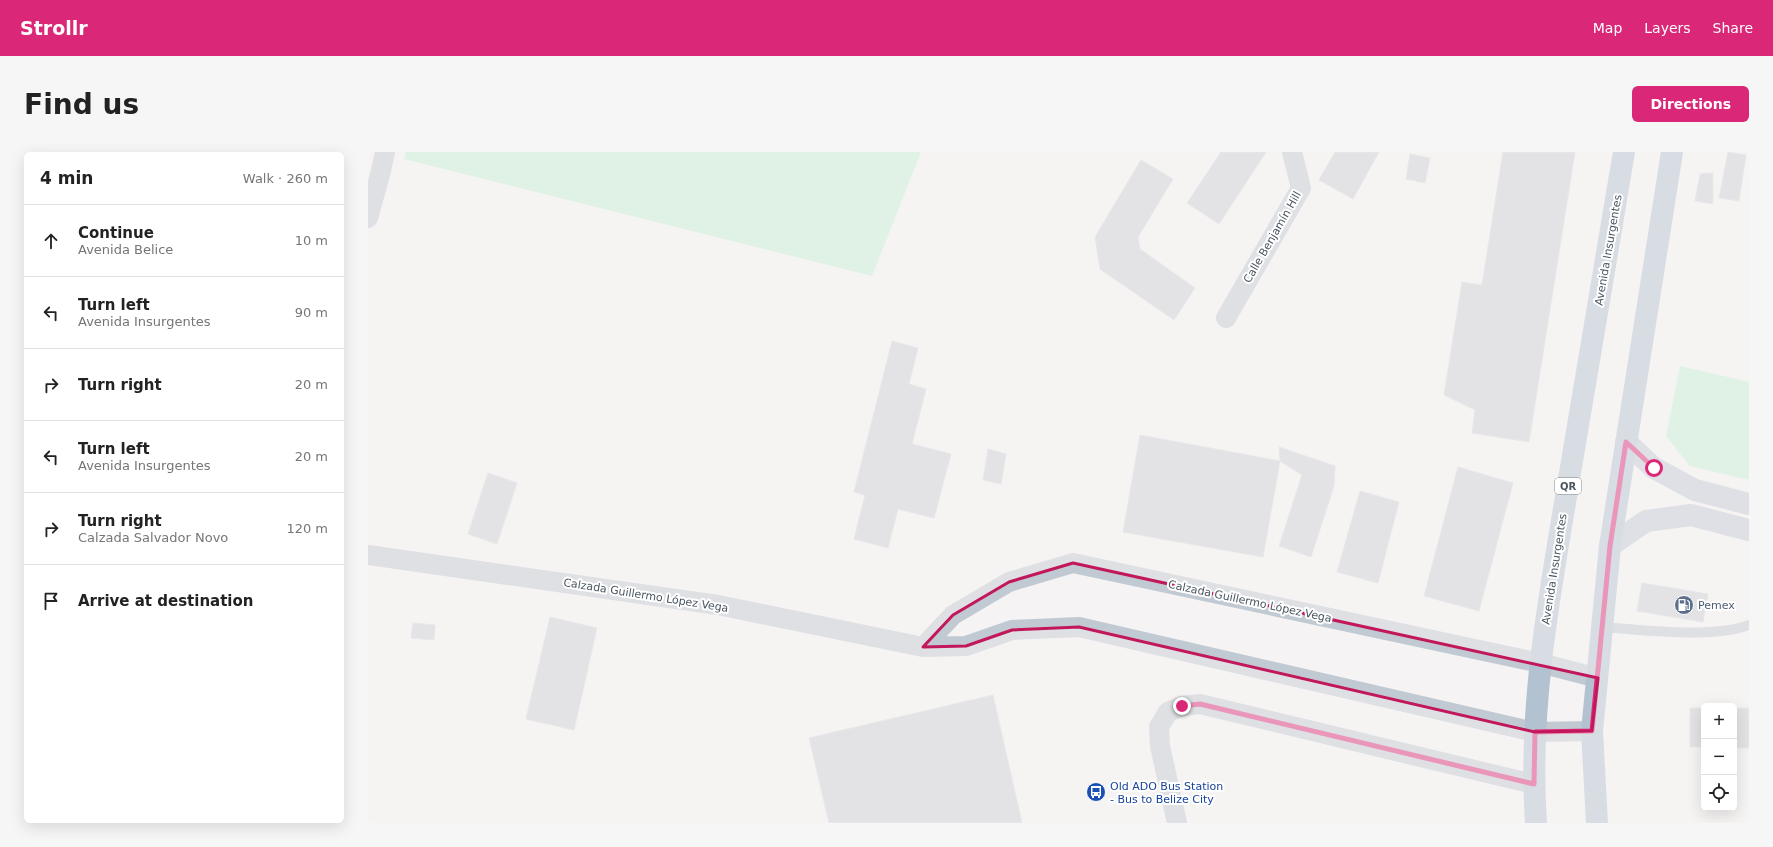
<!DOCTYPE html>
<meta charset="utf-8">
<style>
:root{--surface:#fff;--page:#f6f6f6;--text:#222;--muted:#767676;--line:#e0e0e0;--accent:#db2777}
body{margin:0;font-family:"DejaVu Sans",sans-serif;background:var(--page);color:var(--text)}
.controls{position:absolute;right:12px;bottom:12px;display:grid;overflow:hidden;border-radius:6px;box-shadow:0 4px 16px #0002}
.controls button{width:36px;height:36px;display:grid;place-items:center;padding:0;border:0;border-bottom:1px solid var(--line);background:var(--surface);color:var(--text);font:20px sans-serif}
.stop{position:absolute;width:12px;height:12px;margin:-9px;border:3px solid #db2777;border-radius:50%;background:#fff}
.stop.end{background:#db2777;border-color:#fff;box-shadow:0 1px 4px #0008}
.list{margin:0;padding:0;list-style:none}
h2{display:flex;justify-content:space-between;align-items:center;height:52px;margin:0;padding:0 16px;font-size:17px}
h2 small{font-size:13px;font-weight:400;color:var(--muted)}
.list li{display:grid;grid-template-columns:26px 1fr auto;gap:12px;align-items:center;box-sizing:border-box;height:72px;padding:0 16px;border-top:1px solid var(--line)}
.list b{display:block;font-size:15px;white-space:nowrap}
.list p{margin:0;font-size:13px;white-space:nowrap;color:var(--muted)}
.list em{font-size:13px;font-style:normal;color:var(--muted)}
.icon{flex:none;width:22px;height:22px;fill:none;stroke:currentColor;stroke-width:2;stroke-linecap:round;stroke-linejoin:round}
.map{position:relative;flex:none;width:1381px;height:671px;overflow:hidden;border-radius:6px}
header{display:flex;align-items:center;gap:24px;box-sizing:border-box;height:56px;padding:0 20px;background:var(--accent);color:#fff}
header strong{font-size:19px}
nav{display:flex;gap:22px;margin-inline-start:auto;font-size:14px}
.intro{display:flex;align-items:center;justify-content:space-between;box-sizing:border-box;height:96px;padding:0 24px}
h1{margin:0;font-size:28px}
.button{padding:10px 18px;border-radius:6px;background:var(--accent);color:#fff;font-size:14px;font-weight:700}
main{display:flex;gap:24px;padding:0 24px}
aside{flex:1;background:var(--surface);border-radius:6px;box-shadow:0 4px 16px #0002}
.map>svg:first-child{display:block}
.green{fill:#c3f1d5}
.building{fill:#cdcfd5;stroke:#d7d9de}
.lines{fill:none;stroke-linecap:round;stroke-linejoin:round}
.service{stroke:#c1cad2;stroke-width:10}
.minor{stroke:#c1cad2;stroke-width:20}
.secondary{stroke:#c1cbd6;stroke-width:22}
.primary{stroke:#b3c2d1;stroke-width:22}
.route{stroke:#db2777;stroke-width:5}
.marked{fill:none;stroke:#c2185b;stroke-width:3;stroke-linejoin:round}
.labels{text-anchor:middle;stroke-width:4;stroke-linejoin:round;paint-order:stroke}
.shield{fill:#fff;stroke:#808990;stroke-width:1}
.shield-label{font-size:10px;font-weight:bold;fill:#4a5661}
.street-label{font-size:11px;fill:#4a5661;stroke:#fff}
.service-label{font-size:11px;fill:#4e5e75;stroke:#fff;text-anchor:start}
.transit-label{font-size:11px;fill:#164399;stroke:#fff;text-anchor:start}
</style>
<header>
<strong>Strollr</strong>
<nav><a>Map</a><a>Layers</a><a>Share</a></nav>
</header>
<div class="intro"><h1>Find us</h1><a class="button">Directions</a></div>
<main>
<aside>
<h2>4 min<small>Walk · 260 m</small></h2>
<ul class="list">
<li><svg class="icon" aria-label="ahead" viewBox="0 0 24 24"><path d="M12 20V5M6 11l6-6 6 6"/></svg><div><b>Continue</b><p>Avenida Belice</p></div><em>10 m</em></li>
<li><svg class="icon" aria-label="left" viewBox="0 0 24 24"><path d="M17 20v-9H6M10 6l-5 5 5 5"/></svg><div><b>Turn left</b><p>Avenida Insurgentes</p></div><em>90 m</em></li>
<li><svg class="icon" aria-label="right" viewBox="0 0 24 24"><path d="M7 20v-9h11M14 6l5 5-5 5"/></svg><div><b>Turn right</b></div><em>20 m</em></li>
<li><svg class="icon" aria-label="left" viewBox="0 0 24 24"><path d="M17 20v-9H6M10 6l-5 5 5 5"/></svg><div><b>Turn left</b><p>Avenida Insurgentes</p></div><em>20 m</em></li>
<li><svg class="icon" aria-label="right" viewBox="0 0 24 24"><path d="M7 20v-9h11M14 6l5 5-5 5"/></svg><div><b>Turn right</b><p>Calzada Salvador Novo</p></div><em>120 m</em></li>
<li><svg class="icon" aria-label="arrive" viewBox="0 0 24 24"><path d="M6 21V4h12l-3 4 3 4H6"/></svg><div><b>Arrive at destination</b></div></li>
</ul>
</aside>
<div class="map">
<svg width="1381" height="671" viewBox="0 0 1381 671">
<rect width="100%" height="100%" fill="#f5f3f3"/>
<path class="green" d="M38,0h515l-49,124 -468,-117z
M1312,214l69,16v98l-59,-14 -24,-30z"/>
<path class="building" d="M853,0h45l-47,72 -32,-21z
M967,0h44l-26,47 -34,-19z
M1135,0h72l-46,290 -57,-9 3,-23 -31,-15 18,-113 20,3z
M1360,0l18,3 -7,46 -20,-3z
M1042,2l20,4 -5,25 -19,-4z
M773,8l32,19 -35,58 2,12 55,39 -21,32 -74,-51 -5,-32z
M1345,21v31l-18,-3 5,-27z
M524,189l26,7 -9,36 17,5 -14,55 39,10 -17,64 -36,-9 -10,39 -34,-9 11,-44 -11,-3z
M772,283l140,26 -17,96 -140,-25z
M911,295l56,19 -1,20 -23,71 -32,-11 23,-71 -22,-14z
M620,297l18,5 -5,30 -18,-4z
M1090,315l55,16 -34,128 -55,-15z
M120,321l29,10 -20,61 -29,-10z
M992,339l39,11 -21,81 -41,-11z
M1274,431l66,11 -5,28 -66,-11z
M182,465l47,11 -23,102 -48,-11z
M45,471l22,2 -1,15 -23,-2z
M625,543l29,128h-193l-20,-85z
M1322,556h14v39h-14z
M1366,556h15v40h-15z"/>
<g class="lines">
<path class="service" d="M1235,475c42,3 108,12 146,-2"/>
<path class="minor" d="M0,66l13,-47 4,-19
M858,166l75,-130 -9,-36
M0,403l350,50 205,42 43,-1 46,-16 67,-3 456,105 57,-1
M555,495l30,-32 56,-33 64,-19 467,100 58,15
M809,671l-17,-77 -1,-19 9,-15 14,-6 18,-2 333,80"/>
<path class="secondary" d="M1258,290l28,26 41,22 54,14
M1242,394l36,-25 45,-6 58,15"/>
<path class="primary" d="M1168,671c-8,-115 13,-225 32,-338 19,-111 37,-222 56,-333
M1229,671l-5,-92 18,-185 62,-394"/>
</g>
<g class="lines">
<path class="route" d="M814,554l18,-2 334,80 1,-52 57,-1 18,-185 16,-104 28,26"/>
</g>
<path d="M0 0H1381V671H0ZM705,411l525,115 -6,53 -57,1 -456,-105 -67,3 -46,16 -43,1 30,-32 56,-33z" fill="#f5f3f3" fill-opacity=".55" fill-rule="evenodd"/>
<path class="marked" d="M705,411l525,115 -6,53 -57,1 -456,-105 -67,3 -46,16 -43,1 30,-32 56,-33z"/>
<defs>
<symbol id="fuel-disc" viewBox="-11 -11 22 22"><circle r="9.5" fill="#5c6f8a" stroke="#fff"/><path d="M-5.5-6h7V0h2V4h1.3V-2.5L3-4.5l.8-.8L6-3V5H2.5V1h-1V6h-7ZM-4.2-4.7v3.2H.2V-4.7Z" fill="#fff"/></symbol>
<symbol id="bus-disc" viewBox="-11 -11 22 22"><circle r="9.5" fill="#1a4fb4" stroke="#fff"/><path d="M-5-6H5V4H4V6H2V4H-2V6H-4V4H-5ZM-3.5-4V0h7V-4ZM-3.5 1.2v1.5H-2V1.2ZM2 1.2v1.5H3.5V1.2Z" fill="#fff"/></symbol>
</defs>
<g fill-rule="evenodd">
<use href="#fuel-disc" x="1305" y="442" width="22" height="22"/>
<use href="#bus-disc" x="717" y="629" width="22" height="22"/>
</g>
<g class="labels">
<rect class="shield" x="1187" y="326" width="26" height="16" rx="3"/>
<g class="shield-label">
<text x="1200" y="338">QR</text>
</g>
<g class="street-label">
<text transform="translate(904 85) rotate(-60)" y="4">Calle Benjamín Hill</text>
<text transform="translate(1240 98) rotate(-80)" y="4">Avenida Insurgentes</text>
<text transform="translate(1186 417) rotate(-81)" y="4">Avenida Insurgentes</text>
<text transform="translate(278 443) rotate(9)" y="4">Calzada Guillermo López Vega</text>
<text transform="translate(882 449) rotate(12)" y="4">Calzada Guillermo López Vega</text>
</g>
<g class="service-label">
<text x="1330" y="457">Pemex</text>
</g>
<g class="transit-label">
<text x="742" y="638">Old ADO Bus Station<tspan x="742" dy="13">- Bus to Belize City</tspan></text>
</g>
</g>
</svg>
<div class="controls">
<button>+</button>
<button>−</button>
<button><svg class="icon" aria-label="locate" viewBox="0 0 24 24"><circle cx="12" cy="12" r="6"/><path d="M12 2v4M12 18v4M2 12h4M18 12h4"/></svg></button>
</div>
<div class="stop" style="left:1286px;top:316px"></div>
<div class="stop end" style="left:814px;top:554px"></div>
</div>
</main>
